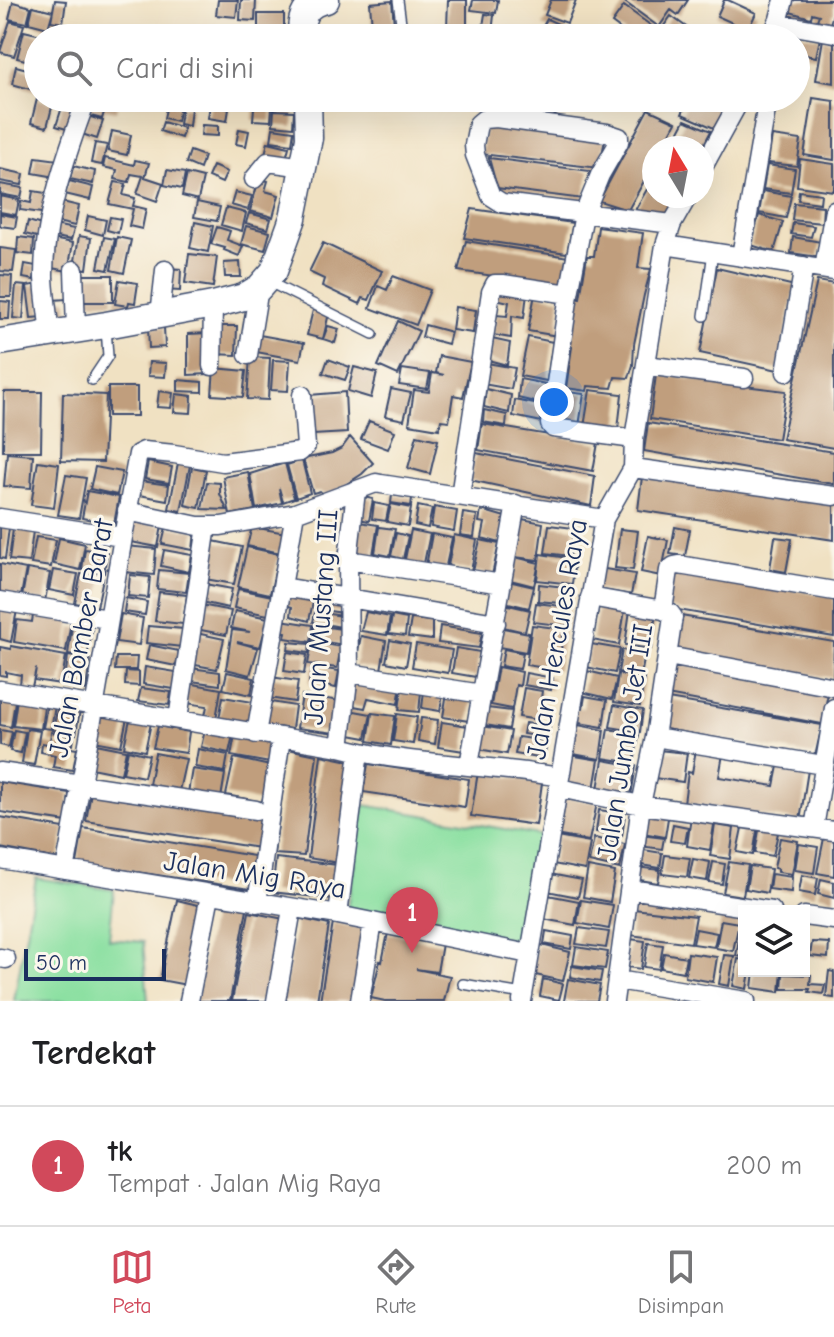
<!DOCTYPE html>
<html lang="id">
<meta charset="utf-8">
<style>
:root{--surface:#fff;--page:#f2f2f2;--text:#202124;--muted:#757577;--line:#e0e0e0;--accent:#d1495b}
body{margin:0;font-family:"Comic Neue",sans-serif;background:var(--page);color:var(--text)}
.controls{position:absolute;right:24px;bottom:24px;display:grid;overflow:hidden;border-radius:0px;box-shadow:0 8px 32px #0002}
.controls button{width:72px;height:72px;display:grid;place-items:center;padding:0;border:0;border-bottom:2px solid var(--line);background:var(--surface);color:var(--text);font:40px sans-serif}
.compass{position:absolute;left:642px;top:136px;width:72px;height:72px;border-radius:50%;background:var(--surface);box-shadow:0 8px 32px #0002;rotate:350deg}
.scale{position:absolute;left:24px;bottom:20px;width:142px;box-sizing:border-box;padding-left:8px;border:4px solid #1b2f5e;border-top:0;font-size:22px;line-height:28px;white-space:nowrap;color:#1b2f5e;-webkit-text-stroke:6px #fbf7ec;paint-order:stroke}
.you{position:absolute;left:554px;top:402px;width:28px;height:28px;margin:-20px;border:6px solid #fff;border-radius:50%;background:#1a73e8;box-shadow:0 0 0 12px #1a73e833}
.badge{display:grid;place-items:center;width:52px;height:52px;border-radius:50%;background:var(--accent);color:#fff;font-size:26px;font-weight:700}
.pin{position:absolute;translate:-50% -66px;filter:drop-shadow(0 2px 4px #0008)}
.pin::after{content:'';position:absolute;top:42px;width:28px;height:24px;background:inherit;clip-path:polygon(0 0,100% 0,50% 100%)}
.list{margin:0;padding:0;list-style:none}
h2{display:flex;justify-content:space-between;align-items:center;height:104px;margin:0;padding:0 32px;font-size:34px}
h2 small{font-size:26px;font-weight:400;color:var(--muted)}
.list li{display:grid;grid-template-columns:52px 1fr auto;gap:24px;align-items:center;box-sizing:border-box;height:120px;padding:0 32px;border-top:2px solid var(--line)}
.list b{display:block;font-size:30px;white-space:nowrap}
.list p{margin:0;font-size:26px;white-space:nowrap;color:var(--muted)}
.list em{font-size:26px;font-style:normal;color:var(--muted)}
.icon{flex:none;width:44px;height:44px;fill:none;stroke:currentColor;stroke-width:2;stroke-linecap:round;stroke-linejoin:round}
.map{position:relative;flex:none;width:834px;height:1001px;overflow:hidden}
.search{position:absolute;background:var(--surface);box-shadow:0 8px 32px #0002;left:24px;right:24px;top:24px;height:88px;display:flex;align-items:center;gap:20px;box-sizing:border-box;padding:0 28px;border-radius:44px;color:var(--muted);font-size:30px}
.sheet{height:224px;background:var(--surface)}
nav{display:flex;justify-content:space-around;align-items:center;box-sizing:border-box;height:112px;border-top:2px solid var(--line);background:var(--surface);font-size:22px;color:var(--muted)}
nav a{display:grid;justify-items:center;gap:4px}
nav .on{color:var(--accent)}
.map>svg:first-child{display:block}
.green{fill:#8ce0a2;stroke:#548880;stroke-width:2}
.building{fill:#c09e7d}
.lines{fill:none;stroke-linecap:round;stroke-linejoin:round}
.lane-casing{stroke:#3b4a6d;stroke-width:12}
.street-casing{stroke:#3b4a6d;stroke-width:21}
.secondary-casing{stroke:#3b4a6d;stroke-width:29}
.lane{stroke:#fff;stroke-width:9}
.street{stroke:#fff;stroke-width:18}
.secondary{stroke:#fff;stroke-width:26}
.labels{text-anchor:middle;stroke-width:6;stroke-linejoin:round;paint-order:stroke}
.street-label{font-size:28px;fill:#1b2f5e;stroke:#fbf7ec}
</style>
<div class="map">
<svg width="834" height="1001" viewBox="0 0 834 1001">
<rect width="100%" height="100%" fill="#fbf7ec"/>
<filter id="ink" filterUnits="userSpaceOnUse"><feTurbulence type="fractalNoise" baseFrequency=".0125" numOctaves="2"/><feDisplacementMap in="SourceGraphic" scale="16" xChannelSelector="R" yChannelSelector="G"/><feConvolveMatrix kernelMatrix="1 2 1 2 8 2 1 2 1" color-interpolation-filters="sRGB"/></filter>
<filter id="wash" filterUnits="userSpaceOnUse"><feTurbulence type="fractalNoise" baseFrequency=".006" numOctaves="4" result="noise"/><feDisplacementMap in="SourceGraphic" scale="32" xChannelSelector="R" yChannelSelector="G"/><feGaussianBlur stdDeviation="1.8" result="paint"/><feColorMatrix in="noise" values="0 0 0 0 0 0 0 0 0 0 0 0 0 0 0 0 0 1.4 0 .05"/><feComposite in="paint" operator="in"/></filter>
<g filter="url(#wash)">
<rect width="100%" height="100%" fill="#f0e1c2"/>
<path class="green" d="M364,805l175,30 -15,107 -177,-33z
M36,878l78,12 -5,49 34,3 5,59h-134z"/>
<g id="blocks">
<path class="building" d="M55,0l11,1 -3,22 -12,-2z
M218,0h20l-2,17 -20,-2z
M241,0h15l-1,21 -15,-1z
M448,0h19v29l-20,-1z
M473,0h25l-2,13 -25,-3z
M551,0h25l-9,23 -22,-8z
M622,0h66l-10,15 -7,-5 -12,17z
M724,0h4l28,13 -8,17 -31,-14z
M786,0h48v14h-1l-3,10 -13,-4 2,-5 -7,-2 -1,5 -28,-8z
M392,1l3,37h-22l-3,-35z
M13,2l18,5 -4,16 -18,-4z
M33,6l20,5 -5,17 -19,-5z
M624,6l33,24 -6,8h-19l-20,-15z
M258,14h26v24h-26z
M485,14l9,1 -2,18 -10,-1z
M671,16l18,13 -6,9h-10l-12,-8z
M547,19l20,9 -3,8 -21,-10z
M10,21l14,4 -10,31 -14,-4z
M726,26l30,12h-35z
M24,31l17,4 -1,3h-2l-4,24 -17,-4z
M790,33l30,5 -4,19 -20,-4v-15h-8z
M823,39l11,2v42l-18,-3z
M16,66l22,6 -1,19 -25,-7z
M65,98l15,3 -10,29 -14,-4z
M91,98h28l-3,13 -11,-2 -3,10 -15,-4z
M256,98h25v9l-25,-1z
M489,98h38l-1,6 -24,-4 -1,4 -12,-1z
M530,98h54l-31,18 -7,2 -17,-18z
M689,98h14l22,11 -11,19 -32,-14z
M813,98l21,3v59l-30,-5z
M37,99l16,4 -6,24 -16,-4z
M167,104l13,2 -3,15 -13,-3z
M210,105l19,4 -2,12 -19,-3z
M182,107l9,1 -2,18 -10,-2z
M254,108h18l-1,13 -18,-1z
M648,109l28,13 -14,26h-8v15l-26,47 -29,-9z
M274,110l20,1 -1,16 -20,-2z
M88,116l15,5 -6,18 -15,-5z
M685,120l26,11 -9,17h-32z
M163,122l21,6 -3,10 -21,-7z
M486,124l119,16 -6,28 -118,-14z
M202,125l16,1v10l-17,-1z
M273,128l21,3 -2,13 -21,-3z
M239,129l10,2 -3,15 -10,-2z
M112,131l19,4 -4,20 -19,-4z
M772,136l29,4 -4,26 -29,-3z
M268,142l21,5 -4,15 -21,-4z
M95,143l12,2 -5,20 -11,-2z
M190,151l14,5 -4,13 -14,-6z
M36,157l23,3 -3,17 -23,-4z
M105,158l29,7 1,-5 14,3 -4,14 18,6 -6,18 -20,-7 6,-18 -12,-2 -2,8 -14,-3 2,-9 -14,-3z
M489,158l101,13 -7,28 -86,-11z
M800,159l34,5v27l-37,-5z
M767,165l28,4 -4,24 -28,-4z
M73,166l22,5 -2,13 -23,-5z
M213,166l14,6 -5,11 -14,-6z
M0,169l24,5 -2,11 -22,-4z
M167,170l18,3 -3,16 -18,-4z
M187,174l16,4 -5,22 -16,-4z
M654,177v19h23l-12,23 -31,-7z
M259,179l9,2 -3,10 14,4 -6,22 -23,-6z
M69,181l24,6 -3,13 -25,-6z
M115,182l11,2 -3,11 12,3 -2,8 13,3 -4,20 -13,-3 4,-17 -24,-5z
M0,184l23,4 -2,10 -21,-4z
M33,191l19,3 -3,20 -29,-4 1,-9 10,2z
M763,191l28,5 -5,22 -27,-5z
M799,191l22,3 -1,9 -22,-3z
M235,192l17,4 -4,14 -17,-5z
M0,196l19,4 -3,15 -16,-3z
M62,202l17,4 -4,20 -18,-4z
M197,202l23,5 -3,14 -23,-4z
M794,203l29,3 -1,17 -30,-3z
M226,208l20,5 -4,18 -21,-6z
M472,209l101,14 -6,30 -103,-15z
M249,213l22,6 -3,10 -22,-6z
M0,214l17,3 -2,11 -15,-2z
M759,215l24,7 -9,30 -23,-7z
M88,216l18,4 -3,15 -18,-5z
M110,217l11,2 -3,14 -11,-3z
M28,221l17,5 -4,12 -16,-4z
M195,222l18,4 -5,26 -18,-4z
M793,223l21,3 -3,11 -20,-3z
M54,225l20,4 -3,11 -20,-4z
M246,226l24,6 -5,18 -24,-6z
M217,227l13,4 -3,9 16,6 -4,10 -15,-6 1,-2 -14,-4z
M598,227l45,6 -5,35 13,1 -7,26 -10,49 -1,21 -4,13 -14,-1 -3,11 -24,-2 -1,5 -21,-3 6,-41 -4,-3 6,-46h6l7,-42h7z
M79,236l12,2 -4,31 -13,-2z
M18,237l16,2 -1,16 -16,-2z
M104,237l11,2 -7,31 -10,-2z
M117,237l14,3 -7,33 -13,-3z
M793,237l28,5 -3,15 -27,-4z
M52,239l21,4 -5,28 -22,-4z
M466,241l103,16 -3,29 -108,-15z
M323,243l59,28 -13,29 -6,-2 -3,6 -38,-18 2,-7 -15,-7z
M0,248l16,2 -3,22 -13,-1z
M189,254l28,3 -4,30 -28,-4z
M240,262l1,15h-16l-1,-14z
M25,264l11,2 -2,14 -11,-2z
M166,268l15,1 -1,22 -16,-1z
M717,268l78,18 -17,84 -78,-17z
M0,275l12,1 -1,21h-11z
M78,275h35v27h-35z
M393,276l37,14 -14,35 -46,-17 8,-22 9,4z
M119,280l19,3 -3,20 -6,-1 -1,4 -13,-2z
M817,281l17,3v164l-52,-9z
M39,284l3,33 -11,1 -4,-32z
M16,285l10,1 -3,33 -10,-1z
M498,288l29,5 -3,25 -12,-2 -1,22 -18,-3 3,-20 11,1 2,-14 -13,-3z
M535,294l25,4 -2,38 -30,-5z
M67,299l1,22 -15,1 -1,-22z
M0,301l10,1 -1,17h-9z
M455,307l21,3 -3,23 -21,-3z
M313,310l16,3 -6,26 -16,-4z
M398,321l21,10 -21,44 -20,-9z
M425,325l26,7 -3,12 -26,-7z
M216,326h21l-1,29 -21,-1z
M328,326l11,3 -4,14 -12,-4z
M164,327l1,20 -16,1 -1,-20z
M209,333v41l-21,1v-41z
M254,334l50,9 -4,17 -49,-9z
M528,337l25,5 -6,39 -27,-5z
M492,339l18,4 -3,22 -19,-5z
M439,356l32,6 -8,35 -10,-2 -4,26 -8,-1 -2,9 -30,-5 5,-34 15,2 3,-19 12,2 -8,-2z
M250,357l20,1 -2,42 -21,-1z
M328,359l22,8 -5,13 -22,-7z
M273,360l17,1 -2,30 -17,-1z
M149,362l17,1 -1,14 -17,-1z
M487,363l28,5 -4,21 -28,-5z
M354,367l23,6 -6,25 -23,-7z
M214,368l32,3 -3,26 -31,-2z
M402,369l28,4 -3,16 -28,-4z
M656,375l130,16 -8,48 -128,-20z
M520,379l26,5 -3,20 -25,-6z
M178,380l24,2v10l-24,-1z
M108,387h29v29h-29z
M391,389l20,4 -7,27 -19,-4z
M486,389l25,6 -2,18 -25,-6z
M590,390l32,4 -4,35 -34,-2z
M159,391l14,2 -2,15 -14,-1z
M560,391l24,3 -5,32 -24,-6z
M4,392h38l-1,59h-38z
M345,392l2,41 -34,2 -3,-40z
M63,393l43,2 -3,67 -42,-1z
M176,394l16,2 -1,17 -17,-1z
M515,400l29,6 -2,16 -29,-6z
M484,410l23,5 -1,11 -23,-4z
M369,421l26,10 -7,18 -27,-10z
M648,423l186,29v32l-190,-33z
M482,424l116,19 -5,28 -115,-21z
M417,435l21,5 -8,34 -22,-6z
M350,437l23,26 -11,11 -28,18 -11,2 -3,-3 -7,2 -10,-34 29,-6 10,-5z
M7,453l26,2 -2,33 -27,-2z
M476,453l119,23 -4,30 -121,-26z
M302,460l8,33 -14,5 -9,-33z
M38,461l21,3 -5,44 -23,-3z
M148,462l24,5 -3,16 -24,-4z
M178,463l12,2 -9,46 -12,-2z
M285,463l9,35 -11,4 -4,-14 3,15 -26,6 -6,-35z
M95,467l27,5 -5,23 -27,-6z
M192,467l14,3 -7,38 -14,-3z
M248,472l7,38 -25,5 -7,-38z
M66,475l20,3 -7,40 -21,-3z
M642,477l192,27v36l-196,-30z
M141,481l28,4 -2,15 -28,-5z
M207,482l13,1v11l7,16 -25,-1z
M87,491l32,6 -5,27 -32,-6z
M392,495l20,3 -1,8 -20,-3z
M363,497l10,2 -4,22 -10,-2z
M374,503l15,3 -3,15 -14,-2z
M391,504l20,4 -3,18 -21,-4z
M418,506l14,3 -4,19 -13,-3z
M434,507l23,4 -3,20 -23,-4z
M481,510l24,7 -5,26 -18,-5 3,-15 -6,-1z
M463,513l14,2 -3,22 -14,-2z
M522,519l21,4 -5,37 -23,-3z
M128,520l34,6 -4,21 -33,-6z
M359,522l19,3 -5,30 -19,-3z
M549,525l25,3 -4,28 -25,-3z
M0,527l9,1 -4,31 -5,-1z
M166,527l29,4 -2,19 -31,-6z
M252,527l34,6 -5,20 -34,-7z
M379,527l16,2 -5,27 -15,-3z
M675,527l15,3 -5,26 -15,-2z
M13,529l20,2 -4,31 -20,-2z
M620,529l18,2 -5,39 -18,-2z
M411,530l19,4 -7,34 -19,-4z
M396,533l12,3 -5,23 -12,-3z
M432,534l20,4 -7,32 -19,-4z
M454,535l23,5 -6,31 -23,-5z
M648,536l20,4 -7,36 -20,-4z
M36,537l20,3 -5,27 -20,-3z
M775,537l17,2 -6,33 -16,-3z
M59,538l26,6 -5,26 -26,-6z
M480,540l19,4 -7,31 -19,-4z
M213,541l29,6 -8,37 -29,-5z
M126,546l30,3 -2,26 -30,-3z
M247,547l32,7 -9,40 -32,-7z
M85,549l22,3 -3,21 -22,-3z
M164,550l28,5 -3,17 -28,-6z
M540,554l35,5 -3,25 -35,-4z
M515,557l24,6 -5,23 -24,-6z
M0,564l26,5 -5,27 -21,-3z
M599,568l36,6 -4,21 -36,-6z
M27,569l23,4 -5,28 -23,-4z
M53,570l25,4 -4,21 -25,-5z
M159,570l30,3 -3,19 -29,-3z
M673,571l161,26v40l-167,-29z
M81,574l22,4 -6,29 -22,-4z
M130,575l20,2 -2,21 -20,-2z
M508,581l26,6 -5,21 -25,-6z
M205,584l27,5 -4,19 -27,-6z
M539,584l34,4 -1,16 -34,-3z
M238,589l34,7 -4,19 -34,-7z
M288,591l26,6 -5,24 -18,-5 1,-9 -7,-2z
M159,592l28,3 -4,29 -28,-3z
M126,598l21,4 -2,13 -21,-3z
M318,598l26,5 -1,10 -27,-4z
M536,603l34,4 -3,19 -34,-4z
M504,604l26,6 -5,22 -26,-6z
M201,605l30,6 -5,24 -30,-6z
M599,605l26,5 -6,35 -27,-5z
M0,607l17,3 -6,32 -11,-3z
M630,610l26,3 -5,36 -26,-4z
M235,611l33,7 -8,29 -23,-5 21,6 -8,27 -24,-6 6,-39 18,2 -19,-4z
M315,612l28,4 -2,11 -28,-5z
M366,612l24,5 -3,18 -26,-4z
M121,614l22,4 -4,27 -23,-3z
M33,615l38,6 -5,30 -52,-9 3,-22 15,2z
M392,616l15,3 -2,17 -16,-2z
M681,616l153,26 -1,36 -156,-26 -3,-6z
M411,619l21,2v19l-24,-3z
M281,620l32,5 -2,17 -26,-4 1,-6 -7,-1z
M315,625l33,5 -3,15 -33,-5z
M532,625l32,4 -6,41 -32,-5z
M148,626l36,3 -2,18 -36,-4z
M440,626l42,7 -3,15 -41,-5z
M72,627l20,3 -5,27 -19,-3z
M503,628l26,5 -3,19 -27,-5z
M196,633l28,6 -7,30 -27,-5z
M361,636l25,5 -5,29 -26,-4z
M390,640l20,4 -4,22 -20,-4z
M289,642l21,2 -1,9 -21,-3z
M312,642l29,5 -4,21 -29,-4z
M416,644l36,6 -4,23 -36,-6z
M591,644l29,5 -5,24 -29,-6z
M149,645l30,6 -3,15 -30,-6z
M11,646l55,10 -5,28 -27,-4 2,-12 -4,19 -12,-2 1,-10 -15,-3v4l-6,-1v-28l11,2z
M456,648l24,4 -4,25 -24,-4z
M504,649l19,4 -3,16 -19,-3z
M622,650l23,4 -4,22 -23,-4z
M287,652l20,3 -3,19 -20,-3z
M68,656l22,3 -4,31 -22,-3z
M116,657h21l-1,13h-21z
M675,663l153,30 -6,31 -155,-29z
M145,667l31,5 -2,17 -31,-5z
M312,667l27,4 -3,17 -27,-5z
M498,667l24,5 -2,14 -4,-1 -4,24 -21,-4z
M191,668l29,4v13l-29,-4z
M126,671l13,1v14l-14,-1z
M587,671l30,7 -5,21 -30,-7z
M227,672l27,6 -3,17 -28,-6z
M526,673l27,5 -2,12 -27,-5z
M618,674l26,4 -4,28 -26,-4z
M354,675l47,10 -3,19 -30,-6 -3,10 -17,-3z
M271,677l27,4 -3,21 -27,-4z
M188,683l33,6 -5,30 -11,-3 2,-10 -21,-3z
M141,688l30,4 -2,13 -31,-4z
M402,688l19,3 -2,21 -20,-2z
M524,688l18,3 -4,29 -19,-3z
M424,691l19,2 -3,18 -18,-3z
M447,692l26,4 -4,25 -26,-4z
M0,695h16l-5,32 -11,-2z
M302,695l38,6 -5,32 -38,-5z
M585,696l22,4 -4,27 -30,-5 2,-15 8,1z
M223,697l30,5 -4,22 -30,-5z
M17,699h28l-4,30 -28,-3z
M668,699l154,26 -6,27 -4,3 -147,-26z
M265,701l30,5 -3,23 -30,-4z
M47,704l8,2 -4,23 -8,-1z
M58,705l22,5 -4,24 -23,-4z
M614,705l29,5 -3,22 -30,-5z
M487,708l25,3 -3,18 -24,-4z
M349,710l22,4 -5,24 -22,-4z
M100,713l27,5 -6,28 -27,-5z
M372,713l23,3 -4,29 -23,-4z
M397,714l20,3 -4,27 -20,-3z
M421,718l17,2 -3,24 -17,-3z
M130,719l21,4 -6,28 -21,-4z
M442,722l26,4 -4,25 -26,-4z
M525,723l25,3 -2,12 -25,-4z
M573,724l31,6 -4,29 -32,-6z
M158,726l31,6 -3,21 -33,-5z
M482,726l29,5 -4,23 -29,-5z
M27,729l13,2 -6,34 -12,-2z
M608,729l31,5 -5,29 -31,-5z
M0,730l12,2 -3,15 -9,-2z
M14,730l11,2 -4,21 -11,-2z
M205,730l28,5 -4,18 -28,-6z
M51,732l23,4 -1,9 -23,-3z
M235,735l39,6 -4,22 -39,-7z
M518,737l29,4 -3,18 -29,-5z
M42,743l35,6 -4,21 -20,-3 2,-12 -14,-3z
M96,744l30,6 -5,24 -30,-6z
M198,749l30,6 -3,17 -30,-5z
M288,749l29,6 -13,101 -30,-2z
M696,749l27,5 -4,23 55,9 4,-20 30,4 -8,51 -116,-18 4,-31 4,1z
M128,750l21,5 -5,22 -21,-4z
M658,750l29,3 -4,29 -29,-4z
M155,753l31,6 -7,32 -30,-7z
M321,755l33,7 -15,101 -31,-5z
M569,755l30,5 -5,29 -30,-5z
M234,758l36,8 -8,36 -36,-7z
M603,760l33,6 -5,29 -33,-6z
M368,764l101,15 -4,28 -102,-15z
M192,769l33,5 -4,24 -33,-5z
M478,772l64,11 -6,42 -65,-9z
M0,782l69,11 -2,29 -67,-10z
M91,792l171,24 -3,32 -173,-27z
M562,797l35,6 -8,38 -34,-6z
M599,810l26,4 -3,22 -26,-4z
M646,814l22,4 -3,19 -22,-4z
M691,816l24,3 -5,31 -23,-4z
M0,817l64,11 -5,31 -59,-11z
M743,823l15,2 -5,30 -16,-3z
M673,824l15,3 -3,16 -15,-2z
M715,825l19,3 -4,31 -20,-3z
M760,825l19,3 -6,28 -18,-3z
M83,828l171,28 -4,33 -173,-26z
M640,835l24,3 -2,11 -23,-3z
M557,837l33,6 -5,27 -32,-6z
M594,838l31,6 -5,25 -31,-7z
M780,838l18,3 -6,33 -14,-2v-3l-4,-1z
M824,838l10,2v36l-17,-3z
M799,844l19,3 -4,26 -19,-3z
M638,849l24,4 -2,15 -24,-4z
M665,855l25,3 -3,19 -25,-3z
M276,858l62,7 -5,34 -61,-7z
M693,859l17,3 -3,19 -18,-3z
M713,862l12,2 -3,20 -13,-2z
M729,862l19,3 -5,31 -20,-3z
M750,866l21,3 -4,24 -21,-4z
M588,867l27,5 -5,30 -27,-5z
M636,867l24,3 -2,13 -24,-4z
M550,874l32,6 -4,17 -31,-6z
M771,874l21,3 -1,15 -22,-3z
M802,875l16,3 -3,17 -16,-3z
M821,879l13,3v16l-16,-4z
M548,895l31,6 -4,24 -32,-6z
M177,900l25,6 -15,79 -27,-5z
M581,900l32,5 -4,24 -32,-6z
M214,904l33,5 -17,92h-34z
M633,909l63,7 -5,27 -61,-8z
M249,912l35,7 -15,82h-37z
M297,918l32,7 -12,76h-34z
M721,920l18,3 -6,28 -17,-3z
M333,923l32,6 -11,72h-34z
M579,928l30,4 -3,16 -30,-4z
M741,928h3v29l-8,-1z
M696,929l21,4 -3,14 -21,-3z
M546,931l27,5 -2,13 -27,-5z
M388,933l54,11 -5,28 -21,-3 34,7 -6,25h-59l-14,-3 9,-37 2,1z
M630,939l15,2 -4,28 -15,-2z
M812,942l17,1 -1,15 -18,-2z
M648,943l15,2 -4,24 -15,-2z
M537,944l33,8 -7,29 -32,-7z
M576,947l32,5 -3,17 -32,-4z
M664,953l22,4 -3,15 -22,-4z
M688,953l29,4 -4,25 -28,-5z
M724,955l10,1 -5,30 -10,-2z
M738,959l6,1v11h6l-3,18 -14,-3z
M572,966l30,5 -2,11 -30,-5z
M754,971h28l-2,21 -28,-4z
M829,971l5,1v26l-8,-1z
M783,974l28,1 -1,9 15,1 -2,9 -14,-2 1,-3h-28z
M543,979l20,5 -4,16 -19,-4z
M568,979l32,6 -3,16h-33z"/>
</g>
</g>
<g filter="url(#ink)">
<use href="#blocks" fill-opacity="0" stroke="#3b4a6d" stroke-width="2"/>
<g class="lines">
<defs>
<path id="lane" d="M398,0l5,38
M269,282l104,52
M704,316l9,-64
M92,380l16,-24 -2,-28
M463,984l60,10"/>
<path id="street" d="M777,23l57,10
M774,38l10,-38
M702,169l39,-71
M254,179l14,-17 36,5
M665,245l169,26
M741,256l27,-158
M824,269l10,-59
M74,270l2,60
M160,315l5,-45
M50,334c-2,-18 -5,-37 -6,-56 -1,-58 23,-126 43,-180
M248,355l11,-67
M646,365l98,13
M212,366l1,-61
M786,372l18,-106
M634,439l-81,-11 -3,-4 19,-130 15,-80 16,-39 19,-33v-5l-12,-4 -111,-15 -12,1 -6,5 -4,21 1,10 16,41 11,7 162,20 8,1
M633,468l201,28
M460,496l31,-204 4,-8h8l66,10
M127,511l71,15h23l74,-13 81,-30 5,1 223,35
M0,518l122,19
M348,560l154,24
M283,587l213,36
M590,597l73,13
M0,601l108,18
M668,656l166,31
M349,673l133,21
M0,690l340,57c72,19 147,17 220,30
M178,719l29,-193
M256,734l39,-221
M655,737l168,28
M340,747l9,-74 -1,-113 8,-69
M469,765l47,-261
M0,772l256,38
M559,788l82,17 193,26
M814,828l20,-120
M0,859l338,56 191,39
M65,870c27,-138 47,-278 73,-416l6,-3 30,3 49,8 77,-10 6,-6 -4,-51
M630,889l142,22
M257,903l24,-165
M338,915l21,-163
M804,916l30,4
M0,958l6,1
M617,980l129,21
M189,1001l21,-106
M276,1001l16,-92
M360,1001l13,-79
M522,1001l82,-482 29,-51 1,-29 31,-194 7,-21 16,-28
M614,1001l27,-196 14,-68 18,-120 -3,-4 -7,-3 6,-40 5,-4 5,-1 155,26"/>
<path id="secondary" d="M302,38c-3,-20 3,-34 24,-38
M0,342l106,-17 107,-20 31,-8 15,-9 15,-17 19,-53 16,-80 -1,-40"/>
</defs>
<use href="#lane" class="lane-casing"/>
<use href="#street" class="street-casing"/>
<use href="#secondary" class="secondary-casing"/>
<use href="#lane" class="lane"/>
<use href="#street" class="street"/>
<use href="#secondary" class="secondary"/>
</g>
</g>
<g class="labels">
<g class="street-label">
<text transform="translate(320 617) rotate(-86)" y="10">Jalan Mustang III</text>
<text transform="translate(80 638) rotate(-79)" y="10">Jalan Bomber Barat</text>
<text transform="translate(556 639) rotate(-80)" y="10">Jalan Hercules Raya</text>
<text transform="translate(624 742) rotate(-81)" y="10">Jalan Jumbo Jet III</text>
<text transform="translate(255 874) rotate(9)" y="10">Jalan Mig Raya</text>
</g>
</g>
</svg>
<div class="controls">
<button><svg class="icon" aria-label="layers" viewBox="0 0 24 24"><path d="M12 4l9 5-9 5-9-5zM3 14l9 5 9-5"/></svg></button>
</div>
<svg class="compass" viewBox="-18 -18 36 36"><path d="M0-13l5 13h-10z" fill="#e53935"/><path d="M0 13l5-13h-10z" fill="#757577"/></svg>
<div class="scale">50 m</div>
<div class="you"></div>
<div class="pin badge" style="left:412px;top:953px">1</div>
<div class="search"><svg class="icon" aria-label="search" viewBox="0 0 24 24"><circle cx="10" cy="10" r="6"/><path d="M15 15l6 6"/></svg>Cari di sini</div>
</div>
<section class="sheet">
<h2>Terdekat<small></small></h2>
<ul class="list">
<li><span class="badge">1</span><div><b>tk</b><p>Tempat · Jalan Mig Raya</p></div><em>200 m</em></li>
</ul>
</section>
<nav>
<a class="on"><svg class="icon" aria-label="map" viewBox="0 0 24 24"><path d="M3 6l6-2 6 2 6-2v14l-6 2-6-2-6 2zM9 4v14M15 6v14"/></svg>Peta</a>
<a><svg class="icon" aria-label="directions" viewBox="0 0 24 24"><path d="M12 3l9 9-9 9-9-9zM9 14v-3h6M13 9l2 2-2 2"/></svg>Rute</a>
<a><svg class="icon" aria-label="saved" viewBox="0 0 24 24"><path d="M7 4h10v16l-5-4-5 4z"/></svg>Disimpan</a>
</nav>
